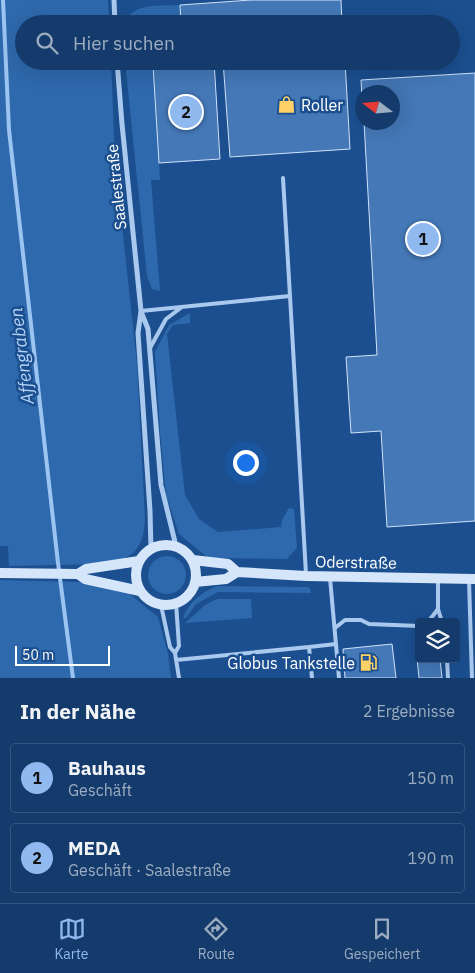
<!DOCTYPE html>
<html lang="de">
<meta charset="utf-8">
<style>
:root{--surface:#143b6b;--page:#1d4271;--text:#f1f3f6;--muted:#9dadc1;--line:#33557e;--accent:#90b9f0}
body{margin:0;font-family:"IBM Plex Sans",sans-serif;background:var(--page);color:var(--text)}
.controls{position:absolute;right:15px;bottom:15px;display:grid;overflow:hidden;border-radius:5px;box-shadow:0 5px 20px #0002}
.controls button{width:45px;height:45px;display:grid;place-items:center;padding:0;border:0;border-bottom:1px solid var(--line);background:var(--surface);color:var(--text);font:25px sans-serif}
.compass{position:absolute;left:355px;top:85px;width:45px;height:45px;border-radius:50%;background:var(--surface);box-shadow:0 5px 20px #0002;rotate:286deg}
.scale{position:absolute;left:15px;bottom:12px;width:95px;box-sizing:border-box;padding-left:5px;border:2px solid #fff;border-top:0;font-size:14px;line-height:18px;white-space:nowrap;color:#fff;-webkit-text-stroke:4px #1b4f8f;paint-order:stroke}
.you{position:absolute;left:245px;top:462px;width:18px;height:18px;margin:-12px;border:4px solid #fff;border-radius:50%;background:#1a73e8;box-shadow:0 0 0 8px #1a73e833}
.badge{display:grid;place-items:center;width:32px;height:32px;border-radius:50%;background:var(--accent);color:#111;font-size:16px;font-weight:700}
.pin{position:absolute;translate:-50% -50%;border:2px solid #fff;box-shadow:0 1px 5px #0006}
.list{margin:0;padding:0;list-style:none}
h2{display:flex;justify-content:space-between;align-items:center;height:65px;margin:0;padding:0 20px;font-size:21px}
h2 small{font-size:16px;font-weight:400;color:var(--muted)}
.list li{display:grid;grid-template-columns:32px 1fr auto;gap:15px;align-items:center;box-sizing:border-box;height:70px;margin:0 10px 10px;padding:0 10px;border:1px solid var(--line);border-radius:5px}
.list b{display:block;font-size:19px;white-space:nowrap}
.list p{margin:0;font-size:16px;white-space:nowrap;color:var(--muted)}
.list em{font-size:16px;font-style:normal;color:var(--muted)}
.icon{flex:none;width:28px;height:28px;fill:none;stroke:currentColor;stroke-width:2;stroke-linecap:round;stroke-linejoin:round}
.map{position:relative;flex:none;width:475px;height:678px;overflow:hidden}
.search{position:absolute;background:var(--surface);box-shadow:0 5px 20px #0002;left:15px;right:15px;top:15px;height:55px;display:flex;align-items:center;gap:12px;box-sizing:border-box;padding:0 18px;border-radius:28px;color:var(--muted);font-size:19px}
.sheet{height:225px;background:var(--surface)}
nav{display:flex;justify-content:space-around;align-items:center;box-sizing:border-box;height:70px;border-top:1px solid var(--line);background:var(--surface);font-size:14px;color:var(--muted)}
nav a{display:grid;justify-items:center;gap:2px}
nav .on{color:var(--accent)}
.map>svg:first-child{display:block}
.green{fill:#2e69ad}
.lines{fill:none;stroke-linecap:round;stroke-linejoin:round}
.stream{stroke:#9cc4f0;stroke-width:4}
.building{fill:#4478b7;stroke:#cfe3fa}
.lane{stroke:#a9c9ee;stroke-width:4}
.street{stroke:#a9c9ee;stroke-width:5}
.secondary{stroke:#d6e6fa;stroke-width:10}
.labels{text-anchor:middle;stroke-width:5;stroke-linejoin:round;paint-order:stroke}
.poi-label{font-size:16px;fill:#fff;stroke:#1b4f8f;text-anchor:start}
.street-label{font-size:16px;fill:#fff;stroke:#1b4f8f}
.water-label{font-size:18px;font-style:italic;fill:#b5d3f5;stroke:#1b4f8f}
</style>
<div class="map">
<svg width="475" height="678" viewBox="0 0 475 678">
<rect width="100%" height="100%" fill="#1b4f8f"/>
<path class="green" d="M0,0h108l1,24h-85v37h87l4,99 22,204 8,154c-1,29 -10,40 -39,46l-97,2 -1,-20h-8z
M180,5l1,19h-58c11,-22 35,-18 57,-19z
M125,61l59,1 -31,3 7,115h-9l9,111 -8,-2 -5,-13z
M190,313v10l-17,2 -6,9 18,161 14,24 19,13 63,-5 1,-7 7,-12 5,1 3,39 -10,11 -76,-1 -5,-2 -27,-22 -13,-39 -6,-63 -5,-80 14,-27z
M148 575a19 19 0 1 1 38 0a19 19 0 1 1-38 0Z
M0,580l81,2 45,9 32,26 10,37 3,24h-171z
M218,586l91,1 2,6 -93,-1 -22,12 -10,14h-3c4,-14 21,-28 35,-32z
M217,599h34l1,19 -67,5 20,-18z"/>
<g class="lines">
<path class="stream" d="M3,0l6,130 49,433 15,115"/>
</g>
<path class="building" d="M251,0h90l1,24h-161l-1,-19z
M214,61l6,98 -61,4 -6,-98z
M223,61h122l5,88 -120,8z
M475,73v448l-88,6 -6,-96 -30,2 -5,-76 31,-2 -13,-233h28v-30h-30v6l-1,-18z
M392,644l4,34h-51l-2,-29z
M416,649h3v10h21l2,19h-23z"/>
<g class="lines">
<path class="lane" d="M283,178l7,118
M141,311l149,-15 16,278
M150,348l16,-29 16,-12
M330,578l9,100
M438,580v29l4,13
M469,580l3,98
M176,603l3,43 -4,7 4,25
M161,605l9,42 5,6
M428,622l10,-13
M335,628l10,-8h16l8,4 50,2
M309,647l27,-3
M447,659l1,19
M176,660l133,-13 3,31"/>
<path class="street" d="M114,0l1,24
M117,61l5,63 19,187 -3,22 12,178 1,38
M142,314l6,15 13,156 15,61"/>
<path class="secondary" d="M136 575a30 30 0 1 1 60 0a30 30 0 1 1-60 0Z
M193,560l35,4 9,8
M0,573l78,1 8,-5 53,-8
M78,574l7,5 55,12
M195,582l31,-3 11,-7 69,4 169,3"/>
</g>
<defs>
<symbol id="shop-bare" viewBox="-9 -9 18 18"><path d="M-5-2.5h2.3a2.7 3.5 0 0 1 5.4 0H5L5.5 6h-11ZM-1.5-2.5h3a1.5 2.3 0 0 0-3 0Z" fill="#ffd166" stroke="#1b4f8f" stroke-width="2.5" paint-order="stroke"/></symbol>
<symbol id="fuel-bare" viewBox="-9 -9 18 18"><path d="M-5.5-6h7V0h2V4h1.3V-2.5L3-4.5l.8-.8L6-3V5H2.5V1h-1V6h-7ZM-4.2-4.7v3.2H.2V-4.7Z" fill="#ffd166" stroke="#1b4f8f" stroke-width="2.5" paint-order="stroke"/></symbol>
</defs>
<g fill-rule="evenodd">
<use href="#shop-bare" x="274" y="92" width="25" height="25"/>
<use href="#fuel-bare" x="356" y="650" width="25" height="25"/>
</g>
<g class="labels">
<g class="poi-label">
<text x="301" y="111">Roller</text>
<text x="355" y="669" text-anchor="end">Globus Tankstelle</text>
</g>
<g class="street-label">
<text transform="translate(116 187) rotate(-96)" y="6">Saalestraße</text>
<text transform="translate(356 562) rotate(1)" y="6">Oderstraße</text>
</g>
<g class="water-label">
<text transform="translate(22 356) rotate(-97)" y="6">Affengraben</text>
</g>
</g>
</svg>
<div class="controls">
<button><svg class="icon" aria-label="layers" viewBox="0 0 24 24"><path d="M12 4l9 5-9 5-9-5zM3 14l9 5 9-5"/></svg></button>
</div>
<svg class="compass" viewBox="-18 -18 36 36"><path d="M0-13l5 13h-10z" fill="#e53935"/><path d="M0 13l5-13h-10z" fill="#9dadc1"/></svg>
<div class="scale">50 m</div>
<div class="you"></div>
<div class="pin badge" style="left:423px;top:239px">1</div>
<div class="pin badge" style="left:186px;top:112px">2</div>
<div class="search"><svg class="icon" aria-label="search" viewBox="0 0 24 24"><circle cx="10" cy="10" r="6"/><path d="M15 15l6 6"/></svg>Hier suchen</div>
</div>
<section class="sheet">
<h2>In der Nähe<small>2 Ergebnisse</small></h2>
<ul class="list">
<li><span class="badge">1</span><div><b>Bauhaus</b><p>Geschäft</p></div><em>150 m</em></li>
<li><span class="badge">2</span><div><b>MEDA</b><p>Geschäft · Saalestraße</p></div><em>190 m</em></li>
</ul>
</section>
<nav>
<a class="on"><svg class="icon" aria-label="map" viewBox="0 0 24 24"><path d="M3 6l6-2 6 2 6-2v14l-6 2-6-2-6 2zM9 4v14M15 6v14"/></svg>Karte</a>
<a><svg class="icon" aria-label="directions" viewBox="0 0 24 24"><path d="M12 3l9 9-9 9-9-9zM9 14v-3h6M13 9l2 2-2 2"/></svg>Route</a>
<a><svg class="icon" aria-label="saved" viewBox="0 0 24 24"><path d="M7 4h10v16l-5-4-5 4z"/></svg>Gespeichert</a>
</nav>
